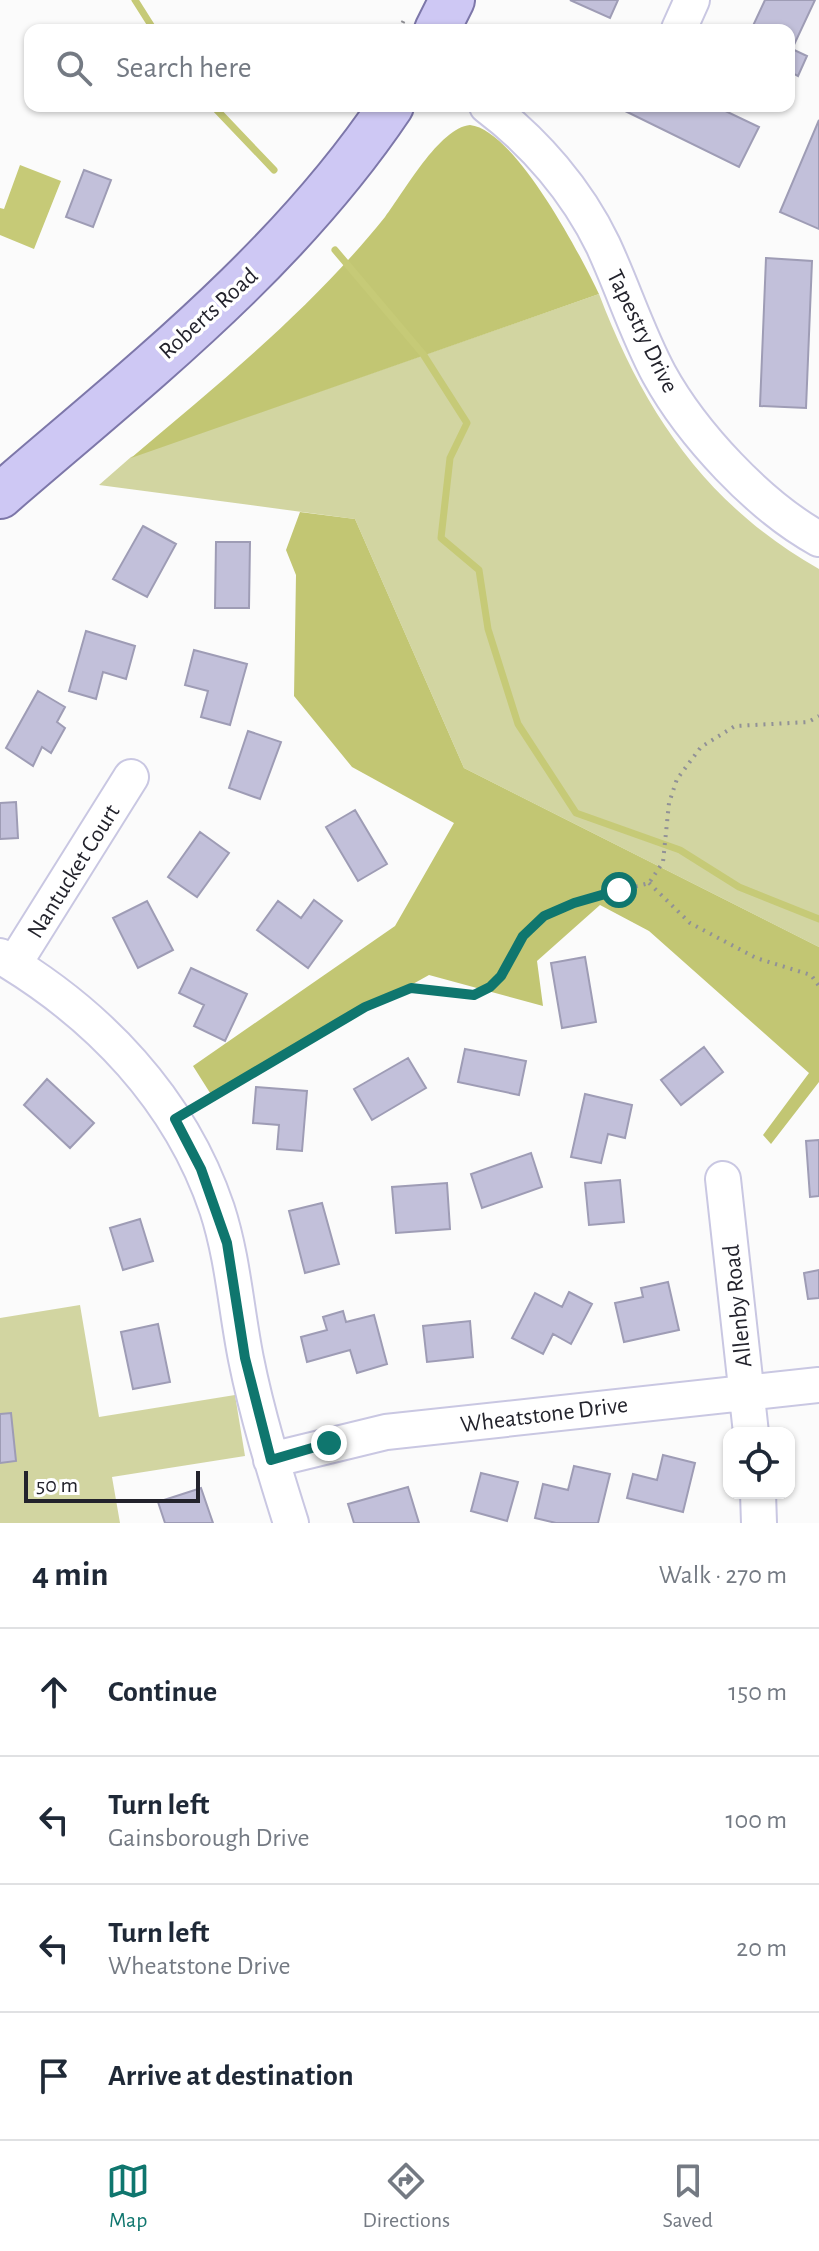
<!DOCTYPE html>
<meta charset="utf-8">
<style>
:root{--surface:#fff;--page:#f2f2f3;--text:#1f2937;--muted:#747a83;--line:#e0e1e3;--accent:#0f766e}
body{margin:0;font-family:"Alegreya Sans",sans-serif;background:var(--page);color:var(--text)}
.controls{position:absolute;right:24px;bottom:24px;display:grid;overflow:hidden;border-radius:16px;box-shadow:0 2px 6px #0004}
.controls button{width:72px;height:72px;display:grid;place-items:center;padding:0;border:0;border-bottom:2px solid var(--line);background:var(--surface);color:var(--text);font:40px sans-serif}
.scale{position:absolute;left:24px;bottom:20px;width:176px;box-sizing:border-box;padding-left:8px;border:4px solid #23232c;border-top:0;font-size:22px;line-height:28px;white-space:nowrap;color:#23232c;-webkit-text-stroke:6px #fff;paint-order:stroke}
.stop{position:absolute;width:24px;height:24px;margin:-18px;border:6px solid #0f766e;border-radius:50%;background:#fff}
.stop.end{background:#0f766e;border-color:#fff;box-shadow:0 2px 8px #0008}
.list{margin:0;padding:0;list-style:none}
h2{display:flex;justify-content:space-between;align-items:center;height:104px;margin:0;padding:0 32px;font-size:34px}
h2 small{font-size:26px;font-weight:400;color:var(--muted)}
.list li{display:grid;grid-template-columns:52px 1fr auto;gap:24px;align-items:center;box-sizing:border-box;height:128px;padding:0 32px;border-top:2px solid var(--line)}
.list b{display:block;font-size:30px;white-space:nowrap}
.list p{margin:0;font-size:26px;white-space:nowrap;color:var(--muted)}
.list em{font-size:26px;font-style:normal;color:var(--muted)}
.icon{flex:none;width:44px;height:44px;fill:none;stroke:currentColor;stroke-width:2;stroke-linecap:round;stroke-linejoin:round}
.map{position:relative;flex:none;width:819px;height:1523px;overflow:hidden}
.search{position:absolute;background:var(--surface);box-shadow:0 2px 6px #0004;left:24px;right:24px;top:24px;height:88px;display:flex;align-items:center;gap:20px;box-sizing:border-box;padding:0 28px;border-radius:16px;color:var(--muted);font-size:30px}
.sheet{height:616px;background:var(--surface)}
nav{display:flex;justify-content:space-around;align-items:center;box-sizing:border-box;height:112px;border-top:2px solid var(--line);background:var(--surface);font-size:22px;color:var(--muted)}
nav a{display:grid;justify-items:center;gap:4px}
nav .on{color:var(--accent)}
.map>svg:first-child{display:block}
.green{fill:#d2d5a1}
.forest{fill:#c2c673}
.water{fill:#c6ca77}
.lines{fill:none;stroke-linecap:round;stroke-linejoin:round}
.stream{stroke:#c6ca77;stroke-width:7}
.building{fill:#c2c0da;stroke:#9e9cb5;stroke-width:2}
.minor-casing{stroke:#c9c7e2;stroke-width:38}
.major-casing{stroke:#7d77a9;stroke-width:48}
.path{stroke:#919196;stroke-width:4;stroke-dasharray:2 6;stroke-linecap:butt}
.minor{stroke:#fff;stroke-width:34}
.major{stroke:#cec8f4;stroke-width:44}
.route{stroke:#0f766e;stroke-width:10}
.labels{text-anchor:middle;stroke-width:7;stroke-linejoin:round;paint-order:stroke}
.street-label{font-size:24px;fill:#23232c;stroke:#fff}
</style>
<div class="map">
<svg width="819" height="1523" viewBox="0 0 819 1523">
<rect width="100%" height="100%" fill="#fbfbfb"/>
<path class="green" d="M599,294c45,118 107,211 220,275v378l-355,-179 -109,-249 -256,-34 32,-28z
M80,1305l19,112 136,-22 10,61 -133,21 8,46h-120v-205z"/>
<path class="forest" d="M470,125c45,5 110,129 129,169l-468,164c90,-76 180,-149 254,-241 19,-25 54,-89 85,-92z
M300,512l55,7 109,249 355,179v135l-48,62 -8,-9 46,-62 -160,-142 -49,-26 -63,56 6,45 -114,-31 -217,121 -19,-30 202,-140 59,-103 -102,-56 -58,-71 2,-121 -10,-25z"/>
<path class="water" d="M20,165l41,16 -27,68 -34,-14v-27l4,1z"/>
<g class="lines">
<path class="stream" d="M135,0l19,30
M213,106l61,64
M335,250l88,104 44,69 -17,35 -9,80 38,32 9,59 30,95 58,89 104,37 59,37 80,32"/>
</g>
<path class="building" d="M570,0h48l-8,18z
M765,0h50l-23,49 15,7 -9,20 -9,-5v-41h-38z
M615,106h100l44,21 -20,40z
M819,120v109l-39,-17z
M84,170l27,10 -18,47 -27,-10z
M766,258l46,3 -6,147 -46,-2z
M143,526l33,18 -29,53 -34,-18z
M216,542h34l-1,66h-34z
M86,631l49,15 -9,33 -23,-7 -7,27 -27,-8z
M194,650l53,14 -17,61 -29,-8 7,-26 -23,-6z
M38,691l27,16 -8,15 8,6 -14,25 -9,-6 -9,19 -27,-18z
M248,731l33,11 -21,57 -31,-11z
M16,802l2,36 -18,1v-36z
M355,810l32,54 -29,17 -32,-54z
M200,832l29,21 -32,44 -29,-20z
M314,900l28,21 -34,47 -51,-38 21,-29 23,17z
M147,901l26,49 -35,18 -25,-50z
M585,957l11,65 -34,6 -11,-65z
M191,968l56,26 -22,47 -31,-15 10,-21 -25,-12z
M704,1047l19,25 -42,33 -20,-25z
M465,1049l61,12 -7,34 -61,-13z
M408,1058l18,30 -54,32 -18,-31z
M47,1079l47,44 -24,25 -46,-43z
M256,1087l51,4 -5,60 -25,-2 2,-24 -26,-2z
M585,1094l47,11 -7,33 -17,-4 -7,29 -30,-6z
M819,1140v56l-9,1 -4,-56z
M531,1153l11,34 -60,21 -11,-34z
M620,1180l4,42 -35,3 -4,-42z
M447,1183l3,46 -54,4 -4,-46z
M322,1203l17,61 -34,9 -16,-62z
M140,1219l13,42 -30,9 -13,-42z
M819,1270v28l-11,1 -4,-26z
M668,1282l11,48 -55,12 -9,-39 28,-6 -2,-9z
M569,1292l23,12 -21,40 -18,-10 -10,20 -31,-16 23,-45 27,14z
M343,1311l3,11 28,-7 13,49 -30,9 -7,-23 -43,12 -6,-25 26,-7 -4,-13z
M470,1321l3,36 -46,5 -4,-36z
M158,1324l12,58 -37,7 -12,-57z
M11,1413l5,48 -16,2v-49z
M663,1455l32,8 -12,49 -56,-14 6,-24 24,6z
M574,1466l36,8 -12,49h-42l-21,-5 8,-34 25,6z
M481,1473l37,9 -11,39 -36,-10z
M408,1487l11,36h-65l-6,-19z
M201,1488l12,35h-48l-7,-21z"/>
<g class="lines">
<defs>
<path id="minor" d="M679,29l13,-29
M487,106c48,36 90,85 116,139 20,43 34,88 56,129 33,60 100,132 160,165
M0,956c98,58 180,143 217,253 16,49 19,100 29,150 11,55 28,110 45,164
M14,964l117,-187
M723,1179l28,254
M271,1460l115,-28 433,-47
M758,1493l1,30"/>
<path id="major" d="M437,30l15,-30
M0,496c140,-121 287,-235 391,-390"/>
</defs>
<use href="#minor" class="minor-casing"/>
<use href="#major" class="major-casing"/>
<path class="path" d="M399,30l5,-10
M649,883l41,40 66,35 55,17 8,11
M198,1106l167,-99 46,-19 63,7 16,-8 11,-11 22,-40 21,-20 30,-13 75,-20 14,-21 6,-59 8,-24 24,-32 34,-21 73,-4 11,-6"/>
<use href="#minor" class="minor"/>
<use href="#major" class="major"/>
</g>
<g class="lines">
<path class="route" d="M329,1443l-58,17 -26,-102 -18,-115 -26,-74 -26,-50 190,-112 46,-19 63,7 16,-8 11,-11 22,-40 21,-20 30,-13 45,-13"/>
</g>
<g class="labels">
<g class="street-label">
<text transform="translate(208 313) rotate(-42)" y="8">Roberts Road</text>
<text transform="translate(643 331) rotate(64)" y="8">Tapestry Drive</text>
<text transform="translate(73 871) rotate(-58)" y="8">Nantucket Court</text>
<text transform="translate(737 1306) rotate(-96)" y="8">Allenby Road</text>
<text transform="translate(544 1414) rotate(-7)" y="8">Wheatstone Drive</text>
</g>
</g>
</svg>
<div class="controls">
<button><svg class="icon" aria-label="locate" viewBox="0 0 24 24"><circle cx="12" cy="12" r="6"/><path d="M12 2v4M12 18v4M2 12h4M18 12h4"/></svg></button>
</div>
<div class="scale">50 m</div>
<div class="stop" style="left:619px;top:890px"></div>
<div class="stop end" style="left:329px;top:1443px"></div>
<div class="search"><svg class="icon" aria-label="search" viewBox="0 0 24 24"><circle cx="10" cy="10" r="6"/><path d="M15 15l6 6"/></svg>Search here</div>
</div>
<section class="sheet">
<h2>4 min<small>Walk · 270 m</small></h2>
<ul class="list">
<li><svg class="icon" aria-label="ahead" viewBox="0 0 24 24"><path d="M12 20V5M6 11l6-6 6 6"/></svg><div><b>Continue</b></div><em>150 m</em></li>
<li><svg class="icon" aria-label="left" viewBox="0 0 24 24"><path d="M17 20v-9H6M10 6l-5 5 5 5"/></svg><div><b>Turn left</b><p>Gainsborough Drive</p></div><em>100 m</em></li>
<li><svg class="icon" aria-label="left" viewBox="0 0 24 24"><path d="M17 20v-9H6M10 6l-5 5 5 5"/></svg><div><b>Turn left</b><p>Wheatstone Drive</p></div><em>20 m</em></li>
<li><svg class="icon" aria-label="arrive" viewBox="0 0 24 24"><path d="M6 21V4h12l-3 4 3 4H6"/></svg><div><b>Arrive at destination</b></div></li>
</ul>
</section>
<nav>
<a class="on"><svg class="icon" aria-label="map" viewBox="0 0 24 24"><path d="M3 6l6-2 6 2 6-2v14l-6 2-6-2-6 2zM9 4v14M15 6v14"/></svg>Map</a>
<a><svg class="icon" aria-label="directions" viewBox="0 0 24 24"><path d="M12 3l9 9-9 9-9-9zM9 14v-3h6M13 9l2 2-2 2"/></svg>Directions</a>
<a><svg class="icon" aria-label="saved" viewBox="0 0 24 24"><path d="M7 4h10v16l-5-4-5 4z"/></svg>Saved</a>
</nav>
